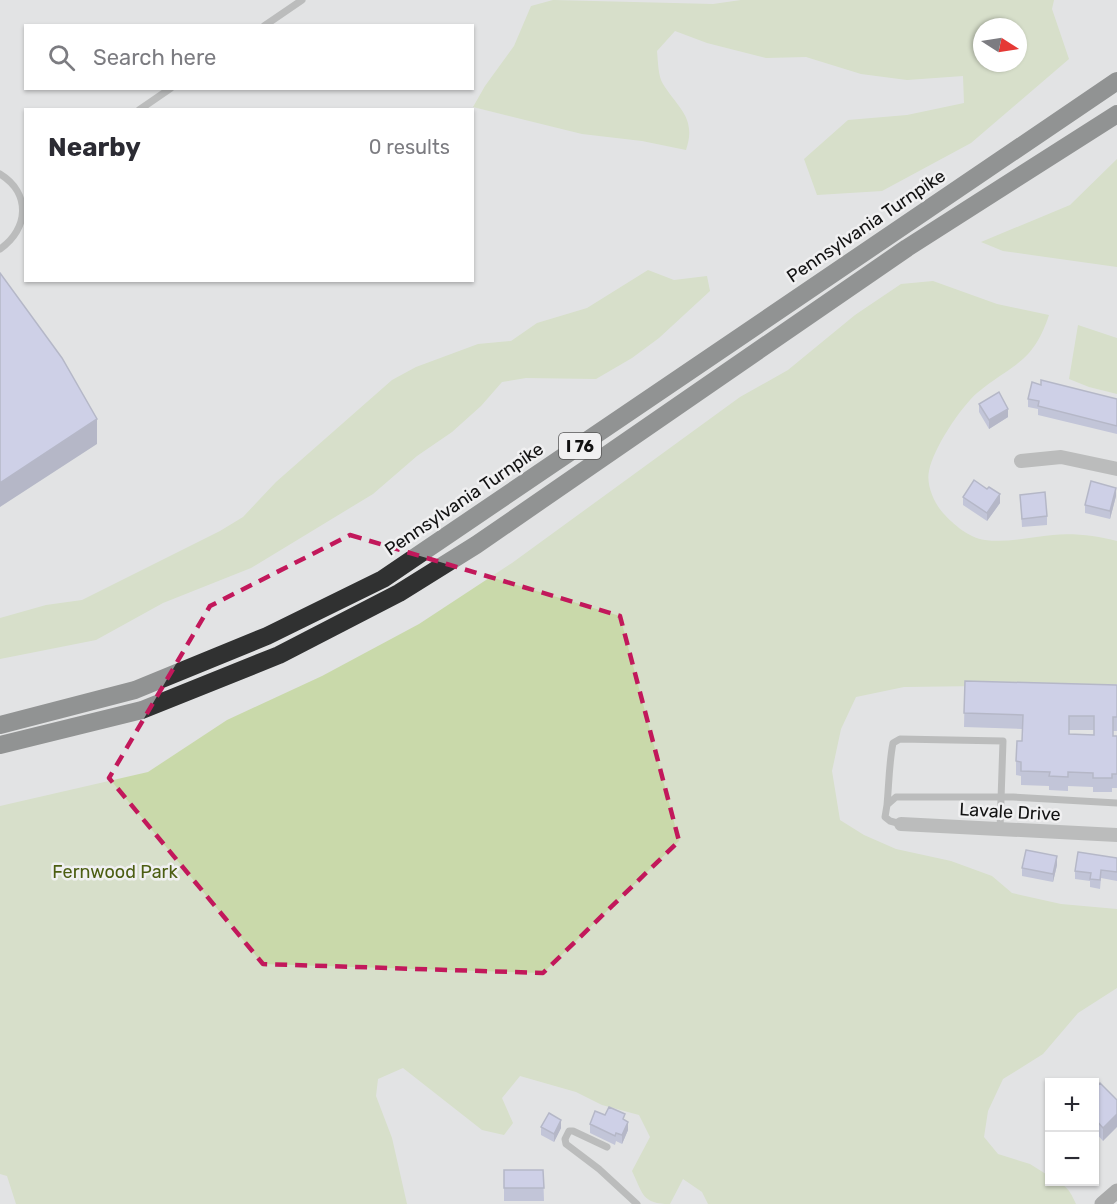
<!DOCTYPE html>
<meta charset="utf-8">
<style>
:root{--surface:#fff;--page:#f7f7f7;--text:#2b2b33;--muted:#7c7c81;--line:#e1e1e2}
body{margin:0;font-family:Rubik,sans-serif;background:var(--page);color:var(--text)}
.controls{position:absolute;right:18px;bottom:18px;display:grid;overflow:hidden;border-radius:0px;box-shadow:0 2px 4px #0004}
.controls button{width:54px;height:54px;display:grid;place-items:center;padding:0;border:0;border-bottom:2px solid var(--line);background:var(--surface);color:var(--text);font:30px sans-serif}
.compass{position:absolute;left:973px;top:18px;width:54px;height:54px;border-radius:50%;background:var(--surface);box-shadow:0 2px 4px #0004;rotate:102deg}
.list{margin:0;padding:0;list-style:none}
h2{display:flex;justify-content:space-between;align-items:center;height:78px;margin:0;padding:0 24px;font-size:26px}
h2 small{font-size:20px;font-weight:400;color:var(--muted)}
.icon{flex:none;width:33px;height:33px;fill:none;stroke:currentColor;stroke-width:2;stroke-linecap:round;stroke-linejoin:round}
.map{position:relative;flex:none;width:1117px;height:1204px;overflow:hidden}
.search{position:absolute;background:var(--surface);box-shadow:0 2px 4px #0004;left:24px;top:24px;width:450px;height:66px;display:flex;align-items:center;gap:15px;box-sizing:border-box;padding:0 21px;border-radius:0px;color:var(--muted);font-size:22px}
.panel{position:absolute;background:var(--surface);box-shadow:0 2px 4px #0004;left:24px;top:108px;width:450px;height:174px;border-radius:0px}
.map>svg:first-child{display:block}
.green{fill:#c9d9aa;fill-rule:evenodd}
.lines{fill:none;stroke-linecap:round;stroke-linejoin:round}
.service{stroke:#8d8d8d;stroke-width:7}
.minor{stroke:#8d8d8d;stroke-width:14}
.secondary{stroke:#646465;stroke-width:15}
.motorway{stroke:#303131;stroke-width:18}
.wall{fill:#9c9fcb;fill-rule:evenodd}
.shaded-wall{fill:#7f82a5}
.building{fill:#b5b9ec;stroke:#7f82a5;stroke-width:1.5;fill-rule:evenodd}
.marked{fill:none;stroke:#c2185b;stroke-width:4.5;stroke-dasharray:12 8;stroke-linejoin:round}
.labels{text-anchor:middle;stroke-width:5;stroke-linejoin:round;paint-order:stroke}
.shield{fill:#f0f0f1;stroke:#555;stroke-width:1.5}
.shield-label{font-size:16px;font-weight:bold;fill:#121212}
.street-label{font-size:18px;fill:#121212;stroke:#f0f0f1}
.park-label{font-size:18px;fill:#4c5e12;stroke:#f0f0f1}
</style>
<div class="map">
<svg width="1117" height="1204" viewBox="0 0 1117 1204">
<rect width="100%" height="100%" fill="#e2e3e4"/>
<path class="green" d="M553,0l160,4 28,-4h313l-2,9 17,50 -98,84 -89,48 -65,4 -13,-36 44,-39 59,-5 57,-12 -1,-27 -56,4 -46,-6 -55,-17 -40,1 -59,-15 -32,-12 -18,20c1,10 1,25 6,33 15,24 34,34 23,66l-44,-9 -60,-7 -109,-27 12,-21 29,-40 17,-40zM982,27h36v36h-36z
M1117,159v108l-114,-16 -22,-9 89,-37z
M648,270l26,10 33,-4 3,15 -51,47 -27,20 -36,21 -70,-1 -24,4 -21,24 -29,26 -35,24 -44,38 -122,74 -88,35 -67,37 -96,19v-41l46,-13 36,-5 138,-69 23,-14 33,-35 116,-102 24,-13 62,-23 33,-3 26,-18 50,-15z
M933,281l64,23 52,11c-16,49 -37,49 -72,78 -17,15 -44,56 -48,78 -3,14 5,32 14,42 10,11 26,25 42,27 23,3 46,-3 68,-5 21,-2 44,1 64,6v143l-213,3 -48,10 -15,32 -9,42 8,49 24,15 32,14 55,12 41,15 20,17 49,11 56,5v79l-39,25 -35,41 -40,25 -15,32 -4,26 14,17 32,10 19,12 1,6c16,0 20,9 26,22h-368l-6,-12 -19,-13 -13,25c-28,0 -27,-10 -38,-33l18,-34 -11,-22 -37,-10 -26,-13 -56,-16 -18,22 11,25 -9,12 -22,-5 -79,-62 -25,11 -2,17 16,42 15,66h-391l-9,-28 -7,-2v-368l148,-34 79,-52 95,-44 97,-52 93,-61 228,-166 48,-27 67,-55 46,-31z
M1078,325l39,13v56l-28,-7 -20,-8z"/>
<g class="lines">
<path class="service" d="M264,26l38,-26
M139,110l32,-22
M0,174c31,19 29,55 0,75
M887,805c2,-21 2,-42 6,-62l7,-4 103,2 -3,88
M901,824l-11,-3 -5,-4 2,-12 9,-8h117l104,6
M607,1147l-34,-16h-4l-4,8 1,5 33,25 38,35"/>
<path class="minor" d="M1021,461l40,-4 56,12
M901,824l216,11"/>
<path class="secondary" d="M1102,1204l15,-13"/>
<path class="motorway" d="M0,725l135,-35 132,-54 116,-57 734,-498
M0,745l142,-35 137,-55 120,-62 77,-48 431,-297 210,-134"/>
</g>
<path class="wall" d="M1028,399h89v35l-79,-19v-6l-10,-2z
M979,404l29,13 -19,12 -10,-17z
M987,489l13,14 -13,18 -24,-16v-8z
M1020,495l27,21v9l-25,2z
M1116,496l-6,23 -25,-6v-8z
M965,681l152,4v46h-4v5h4v52h-5v4h-19v-5l-25,-1v5l-19,-1v-4l-28,-1v-9l-5,-1v-14l6,-20v-12l-58,-2zM1069,730h25v5l-25,-1z
M1117,858v23l-16,-3 -1,11 -10,-2v-6l-15,-2v-8z
M1057,865l-4,17 -31,-6v-8z
M1095,1089l22,11 -14,41 -8,-9z
M605,1115l20,5 3,10 -6,14 -6,-3 -1,4 -25,-12v-9z
M541,1127l20,1 -7,14 -13,-7z
M504,1170h39l1,31h-40z"/>
<path class="shaded-wall" d="M1008,409v8l-19,12v-9z
M97,419v25l-97,63v-24z
M1116,488v8l-6,23v-8z
M1000,494v9l-13,18v-8z
M1057,856v9l-4,17v-8z
M1117,1114v13l-14,14v-13z
M561,1120v8l-7,14v-8z
M628,1122v8l-6,14v-9z"/>
<path class="building" d="M0,273l62,85 35,61 -97,64z
M1041,380l76,19v27l-79,-20 1,-5 -11,-2 4,-17 9,3z
M999,392l9,17 -19,11 -10,-16z
M974,480l13,9 2,-2 11,7 -13,19 -24,-16z
M1091,481l25,7 -6,23 -25,-6z
M1045,492l2,24 -25,3 -2,-24z
M965,681l152,4v32h-4v19h4v38h-5v4h-19v-5l-25,-1v5l-19,-1 1,-4 -29,-1v-9l-5,-1 1,-20h5l1,-26 -59,-2zM1069,716h25v19l-25,-1z
M1026,850l31,6 -4,18 -31,-6z
M1078,852l39,6v14l-16,-2 -1,10 -10,-1 1,-6 -16,-2z
M1100,1083l17,17v14l-14,14 -8,-9v-30z
M609,1107l16,7 -2,5 5,3 -6,13 -6,-2 -1,3 -25,-12 5,-13 10,4z
M549,1113l12,7 -7,14 -13,-7z
M504,1170h39l1,18h-40z"/>
<path d="M0 0H1117V1204H0ZM350,535l270,81 59,225 -136,132 -280,-9 -154,-186 101,-172z" fill="#e2e3e4" fill-opacity=".55" fill-rule="evenodd"/>
<path class="marked" d="M350,535l270,81 59,225 -136,132 -280,-9 -154,-186 101,-172z"/>
<g class="labels">
<rect class="shield" x="559" y="433" width="42" height="26" rx="4.5"/>
<g class="shield-label">
<text x="580" y="452">I 76</text>
</g>
<g class="street-label">
<text transform="translate(866 226) rotate(-34)" y="6">Pennsylvania Turnpike</text>
<text transform="translate(464 499) rotate(-34)" y="6">Pennsylvania Turnpike</text>
<text transform="translate(1010 812) rotate(3)" y="6">Lavale Drive</text>
</g>
<g class="park-label">
<text x="115" y="878">Fernwood Park</text>
</g>
</g>
</svg>
<div class="controls">
<button>+</button>
<button>−</button>
</div>
<svg class="compass" viewBox="-18 -18 36 36"><path d="M0-13l5 13h-10z" fill="#e53935"/><path d="M0 13l5-13h-10z" fill="#7c7c81"/></svg>
<div class="search"><svg class="icon" aria-label="search" viewBox="0 0 24 24"><circle cx="10" cy="10" r="6"/><path d="M15 15l6 6"/></svg>Search here</div>
<section class="panel">
<h2>Nearby<small>0 results</small></h2>
<ul class="list">
</ul>
</section>
</div>
